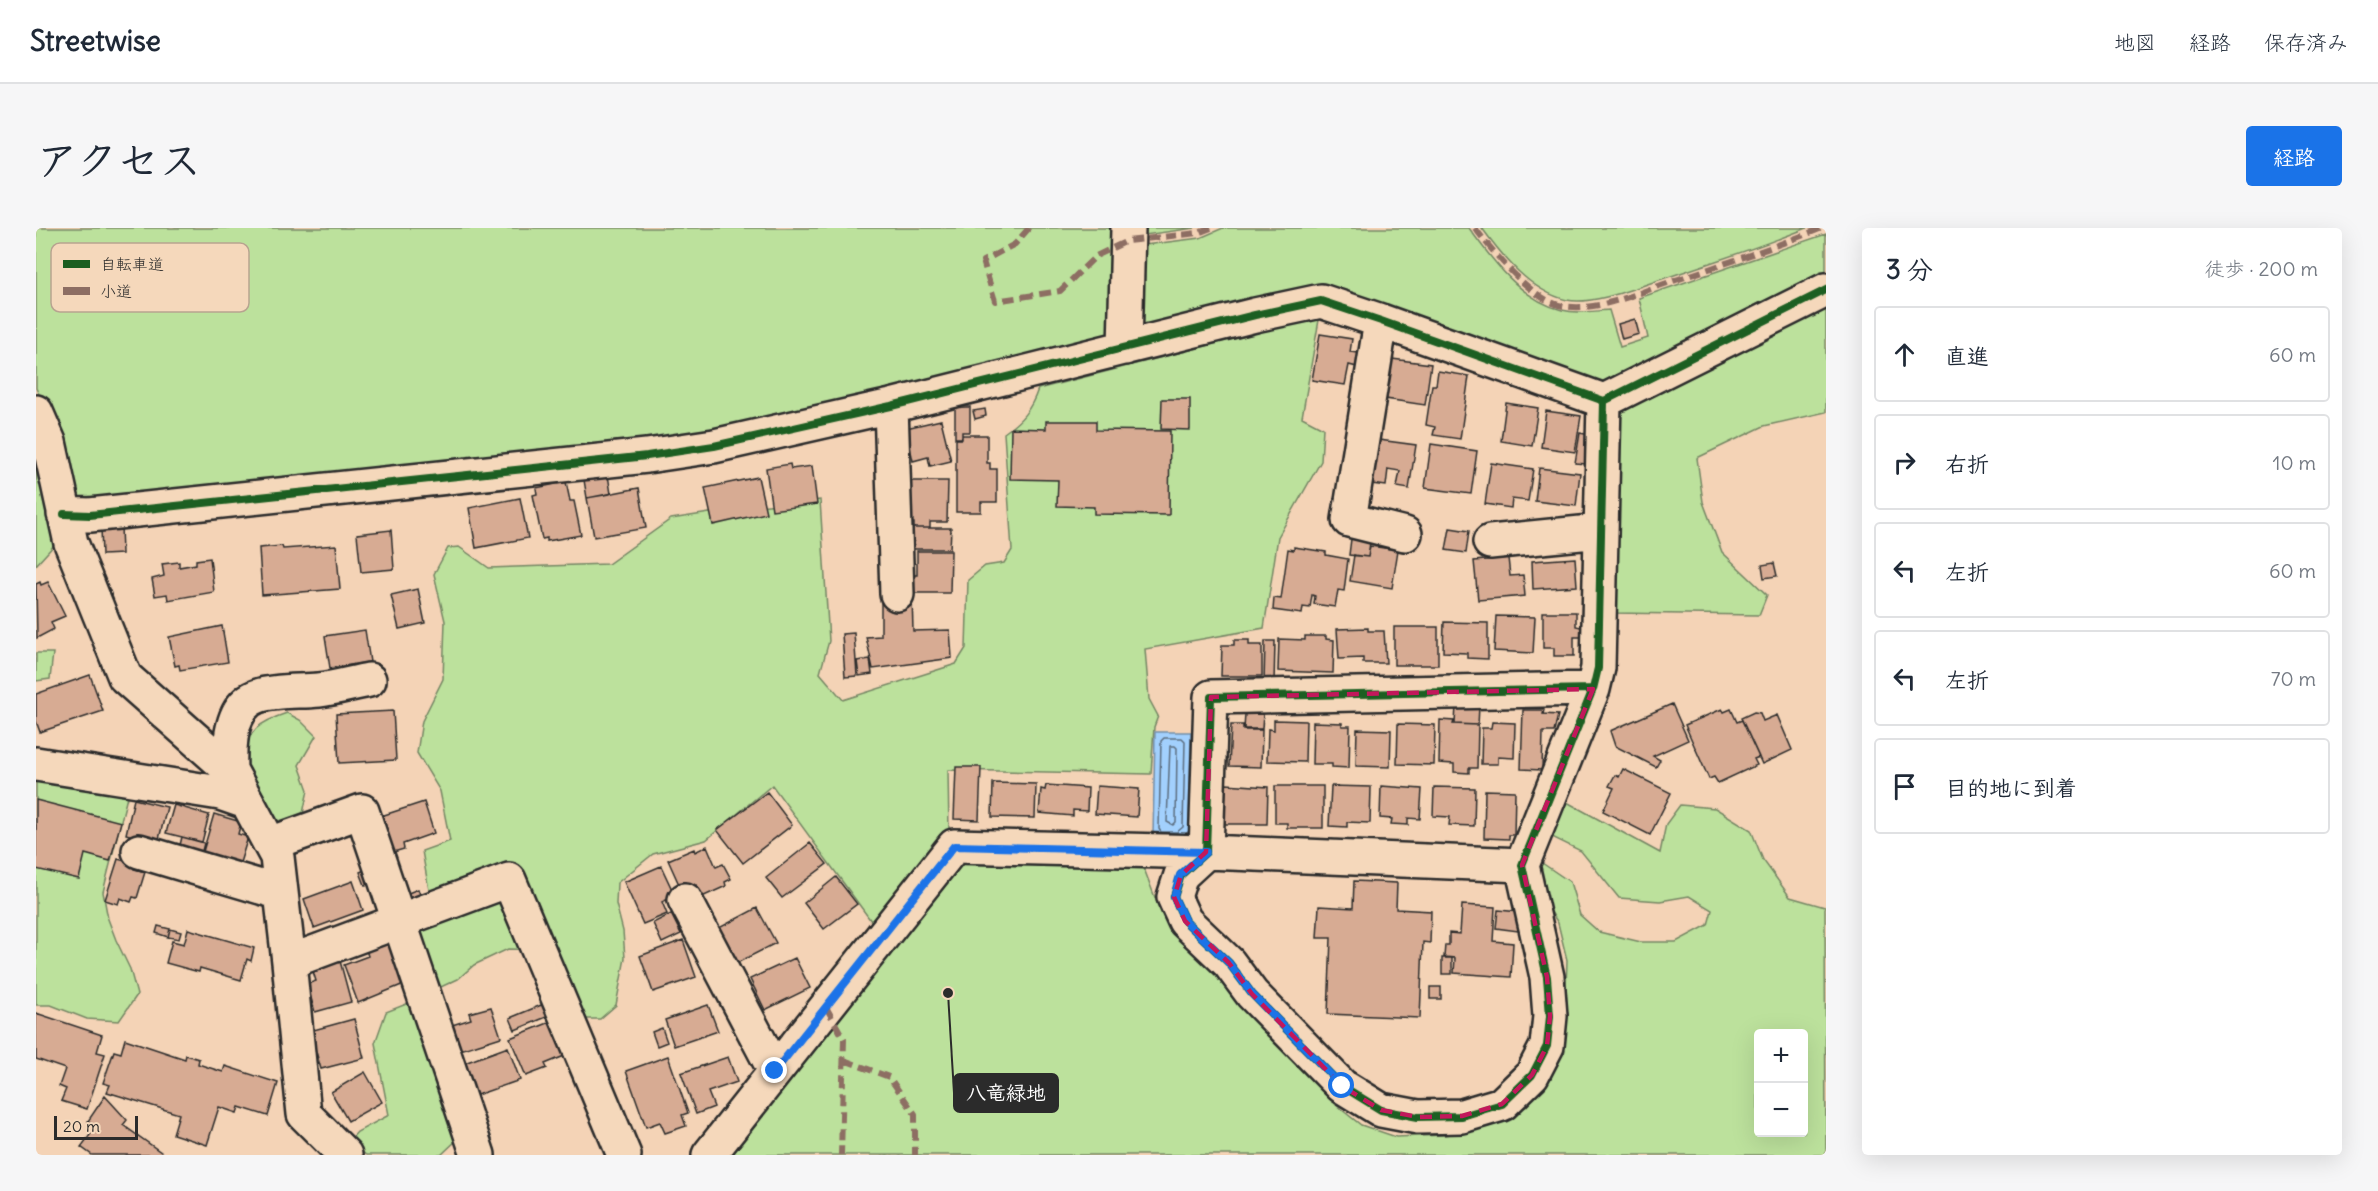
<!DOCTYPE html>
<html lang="ja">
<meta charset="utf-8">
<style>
:root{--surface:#fff;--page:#f6f6f7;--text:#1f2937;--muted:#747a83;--line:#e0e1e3;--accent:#1a73e8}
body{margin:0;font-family:Delius,"Klee One",sans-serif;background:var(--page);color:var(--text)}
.controls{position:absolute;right:18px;bottom:18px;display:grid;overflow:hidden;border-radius:6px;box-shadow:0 6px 24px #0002}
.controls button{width:54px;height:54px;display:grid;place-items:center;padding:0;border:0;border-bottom:2px solid var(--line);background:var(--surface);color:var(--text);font:30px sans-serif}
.scale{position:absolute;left:18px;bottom:15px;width:84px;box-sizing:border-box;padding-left:6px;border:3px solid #2b2b2b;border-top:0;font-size:16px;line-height:21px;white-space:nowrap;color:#2b2b2b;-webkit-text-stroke:4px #f5d8bb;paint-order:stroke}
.stop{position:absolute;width:18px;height:18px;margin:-14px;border:4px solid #1a73e8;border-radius:50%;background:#fff}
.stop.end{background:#1a73e8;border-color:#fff;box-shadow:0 2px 6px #0008}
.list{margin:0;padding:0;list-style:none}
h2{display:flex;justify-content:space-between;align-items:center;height:78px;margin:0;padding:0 24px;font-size:26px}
h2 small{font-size:20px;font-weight:400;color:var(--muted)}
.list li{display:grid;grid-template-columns:39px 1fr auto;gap:18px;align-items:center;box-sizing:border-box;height:96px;margin:0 12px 12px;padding:0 12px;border:2px solid var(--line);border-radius:6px}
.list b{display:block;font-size:22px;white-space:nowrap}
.list em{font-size:20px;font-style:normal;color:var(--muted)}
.icon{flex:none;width:33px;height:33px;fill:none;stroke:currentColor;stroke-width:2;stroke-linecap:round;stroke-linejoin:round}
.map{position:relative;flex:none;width:1790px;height:927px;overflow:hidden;border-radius:6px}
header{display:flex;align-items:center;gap:36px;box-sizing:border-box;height:84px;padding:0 30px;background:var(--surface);border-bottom:2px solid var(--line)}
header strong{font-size:28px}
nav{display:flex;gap:33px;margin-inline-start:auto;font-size:21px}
.intro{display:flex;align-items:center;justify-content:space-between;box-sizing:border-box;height:144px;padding:0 36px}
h1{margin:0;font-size:42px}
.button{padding:15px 27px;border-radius:6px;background:var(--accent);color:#fff;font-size:21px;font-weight:700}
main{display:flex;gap:36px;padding:0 36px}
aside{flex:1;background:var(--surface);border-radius:6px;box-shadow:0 6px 24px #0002}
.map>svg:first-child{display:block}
.green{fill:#bce19c;stroke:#748664;stroke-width:1.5;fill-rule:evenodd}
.water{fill:#a2d0fd;stroke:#728ea9;stroke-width:1.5}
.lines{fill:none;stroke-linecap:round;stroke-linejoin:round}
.shore{stroke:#5b6d7f;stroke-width:1.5}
.building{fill:#d7ab93;stroke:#2b2b2b;stroke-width:1.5}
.minor-casing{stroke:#2b2b2b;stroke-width:38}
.minor{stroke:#f5d8bb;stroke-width:33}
.quiet{stroke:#8d6e63;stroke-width:6;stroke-dasharray:12 6;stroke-linecap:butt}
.cycleway-casing{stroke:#f5d8bb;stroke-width:11}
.cycleway{stroke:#1b5e20;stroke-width:8}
.route{stroke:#1a73e8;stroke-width:8}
.marked{fill:none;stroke:#c2185b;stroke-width:4.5;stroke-dasharray:12 8;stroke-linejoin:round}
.key{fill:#f5d8bb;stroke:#b8a490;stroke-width:1.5}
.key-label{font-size:16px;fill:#2b2b2b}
.leader{fill:none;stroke:#2b2b2b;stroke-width:2}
.callout-dot{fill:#2b2b2b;stroke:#f5d8bb;stroke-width:2}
.callout{fill:#2b2b2b;stroke:#2b2b2b;stroke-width:2}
.callout-label{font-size:20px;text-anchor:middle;font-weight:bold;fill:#fff}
</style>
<header>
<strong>Streetwise</strong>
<nav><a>地図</a><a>経路</a><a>保存済み</a></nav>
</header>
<div class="intro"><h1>アクセス</h1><a class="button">経路</a></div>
<main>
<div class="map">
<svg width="1790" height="927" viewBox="0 0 1790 927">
<rect width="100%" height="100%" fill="#f4d3b6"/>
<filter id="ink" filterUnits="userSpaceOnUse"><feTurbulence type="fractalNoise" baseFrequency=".0167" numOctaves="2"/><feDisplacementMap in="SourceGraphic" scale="12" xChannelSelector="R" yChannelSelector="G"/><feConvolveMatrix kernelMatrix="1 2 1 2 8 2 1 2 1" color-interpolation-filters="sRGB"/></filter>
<g filter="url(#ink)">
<path class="green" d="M0,0h1083l-9,112 -399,92 -625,73 -19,-10 -10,-58 -21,-49z
M1101,0h58l-58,8z
M1187,0h246c23,32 53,73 93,82 15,4 31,1 47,0l11,37 28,-9 -9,-40 187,-64v46l-222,108 -274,-97 -190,41 -3,-86 63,-8z
M1446,0h325c-47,19 -94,34 -142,50 -25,8 -72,28 -98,22 -37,-9 -64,-43 -85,-72z
M1790,73v111l-62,14 -67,32 6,44 19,50 45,43 -8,20 -147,-2 5,-186 4,-19z
M1271,92h12l-17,97 21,11 -2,33 -43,76 -14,91 -119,21 4,50 9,17 -4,11 -3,47 -203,-4 1,63 -75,92 -102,-140 -66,55 -53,14 -36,29 -1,21 7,27 2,27 -9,47 -16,14h-19l-42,-69 -31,-1 -34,16 -16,14 -28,13 -24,-67 26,-18 -10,-56 28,-10 -10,-50 -23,-38 5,-32 21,-42 2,-58 -11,-47 14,-26 11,-1 30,21 119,-4 63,-45 77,-12 72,-7 9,141 -9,32 23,27 113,-36 10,-16 2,-68 17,-14 19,-3 8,-13 -8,-117c17,-12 27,-23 34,-44z
M0,213l21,101 -21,23z
M0,425h17l-3,26 -14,2z
M251,485l13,7 16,16 -17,29 9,25 -7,33 -21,11 -41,-77c13,-28 18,-34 48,-44z
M0,545l93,16 -26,103 5,27 8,21 14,29 7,26 -18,26 -32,-2 -36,-14h-15z
M1529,573l95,52 6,-29 14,-19 35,3 36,22 12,30 27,37 35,10 1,248h-1100l230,-296 187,7 14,37 14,20 136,145 29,37 25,20 35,12 48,-2 36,-7 46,-21 17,-21 22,-69 2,-57 -9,-37 -26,-41 10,-19 28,19 10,33 19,17 42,10h35l32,-17 4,-15 -23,-14 -29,5 -41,-3 -38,-47 -31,-15zM1722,806h46v98h-46z
M378,773l46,136 -19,18h-75l-17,-14 8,-9 32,-17 -14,-72 11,-31z"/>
<path class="water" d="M1119,504h36l-2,99 -9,7 -27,-1z"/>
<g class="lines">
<path class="shore" d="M1128,510h18l3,3 -2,86 -6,5h-16l-2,-3 2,-88z
M1134,518h5l2,2 -1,74 -3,3 -6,-3z"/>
</g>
<path class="building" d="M1599,91l4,15 -17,5 -4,-15z
M1284,106l32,5 -2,13 10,1 -3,14 -8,-2 -4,20 -33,-5z
M1356,131l39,5 -6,41 -39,-6z
M1402,143l31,5 -9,63 -27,-4 2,-8 -9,-2 6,-40h4z
M1126,171h28v31l-29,-1z
M1470,175l32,5 -6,38 -31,-5z
M919,179h15v25h-8v6h-7z
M949,181l1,7 -11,3 -2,-8z
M1510,183l35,5 -6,36 -34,-5z
M905,192l10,41 -21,5 -2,-9 -15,4 -7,-33z
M1010,193h50v9l74,1 -1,84 -75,-1v-7l-37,-1 1,-26 -48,-1 1,-51 35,1z
M1544,205l10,2 -4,29 -11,-1z
M926,207h25v28h3v6h7v33h-16v10h-25v-73h6z
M1343,212l37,5 -7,44 -12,-2 3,-16 -12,-2 -2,17 -14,-2z
M1395,216l46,7 -6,43 -46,-6z
M1455,235l42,6 -5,32 -16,-2 -1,9 -26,-4z
M754,236l1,5 21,-3 5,38 -45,6 -6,-42z
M1503,240l41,5 -4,33 -41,-5z
M572,247l3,19 -24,4 -3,-18z
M722,249l8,36 -53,12 -8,-37z
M875,253h37l-1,41h-17v6h-16v-5h-3z
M530,254l4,19h4l7,34 -34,6v-3l-5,1 -9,-44 4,-1 -1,-6z
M603,260l7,40 -52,9 -7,-39z
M484,270l8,40 -52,10 -7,-40z
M85,298l1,28 -20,1 -1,-28z
M873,300h42l-1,21h-41z
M1414,300l19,3 -3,22 -20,-3z
M355,302l3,39 -33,3 -4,-38z
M1315,311l19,3 -2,15 -19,-2z
M300,317l4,44 -78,6 -3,-47 23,-2 1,3z
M1334,318l28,4 -6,38 -42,-7 4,-26 14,2z
M1258,319l32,5v3l22,4 -4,32 -6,-1 -3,17 -21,-3 1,-8 -3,-1 -2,13 -7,-1 -1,7 -29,-4 1,-12 7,1 7,-50 6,1z
M881,323h34l-1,42h-40v-18h7z
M174,330l4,34 -46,8 -1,-6 -12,2 -3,-17 12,-3 -2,-12 17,-2v5l17,-3v-4z
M1472,330l2,18 13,-1 2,21 -47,4 -4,-39z
M1539,330l2,28 -44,3 -1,-28z
M1738,335l3,13 -13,2 -2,-13z
M4,354l1,3 7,-3 17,34 -14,6 3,7 -17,9 -1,-54z
M382,361l7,34 -26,6 -8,-34z
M876,367l1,36 37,-1 2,28 -79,11 -7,-32 15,-1v-40z
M1507,384h33v14l5,1v10h-7v19h-20v-8h-11z
M1460,388l39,1 -2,36 -39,-2z
M1408,394l44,1v36l-21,-1v-5l-24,-1z
M186,398l6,36 -48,8 -1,-5 -4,1 -6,-29z
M1358,399h44v38h-44z
M1332,400v3h16l2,32h-23v-5l-24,1 -2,-30z
M329,402l5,32 -40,6 -5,-32z
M818,405l3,43 -12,1 -3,-43z
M1269,408h21v3l8,1 -1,33 -55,-2 1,-32 26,1z
M1198,412h15v5h13v31h-41l1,-31h12z
M1229,413h10l-1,42h-10z
M834,431l2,15 -13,2 -2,-15z
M54,447l13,36 -63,21 -4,-11v-27z
M1636,476l16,36 -35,16 7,4 -4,7 -41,-21 -5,-15z
M1420,477l23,1 -1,19 -23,-1z
M1686,481l2,3 7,-3 6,13 5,-2 17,37 -5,2 3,6 -39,18 -4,-6 -5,2 -24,-54z
M1487,482h21l-1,4 15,1 -4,17h-11l-1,38 -21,-1z
M357,483l3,49 -57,3 -3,-49z
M1718,484l6,1 3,8 14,-6 15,35 -30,14 -21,-46z
M1209,486h18l-1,15h-18z
M1238,492l32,1 -1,41 -38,-1 1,-32 6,1z
M1404,492l14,1 -1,3 25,1 -1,43h-8v5l-15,-1v-8l-15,-1z
M1277,494l29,1v3h8l-1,42 -17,-1v-3h-20z
M1456,494l23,1 -1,35 -16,-1v7h-17l1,-36h9z
M1362,496l37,1 -1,40 -37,-1z
M1195,497h12v5h19l-1,37 -32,-1z
M1321,501l34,1 -1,37 -34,-1z
M920,539h25l-2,53 -25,-1z
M1587,541l48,24 -21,42 -47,-24 11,-23 -5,-2 6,-11 4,2z
M957,555l43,1 -1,34 -43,-1z
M1190,556l42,3 -1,37h-43z
M1010,557l42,3 -1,23 -14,-1v6l-34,-3 2,-24 4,1z
M1061,558l42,3 -2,28 -42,-3z
M1239,558h48v42h-36v-5h-12z
M1295,558l40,1 -1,36 -23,-1v5l-18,-1z
M1345,558l41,3 -2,30 -12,-1v7l-17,-1 1,-5 -12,-1z
M1398,559l41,1 -1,38 -25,-1 1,-8 -17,-1z
M1449,562l30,1 -1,44h-5v4l-25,-1z
M731,564l25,33 -49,38 -26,-33z
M98,571l33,8 -9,36 -32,-9z
M0,572l85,22 -11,39 -25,-7 -6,25 -43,-10z
M388,574l10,31 -31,11 1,5 -14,4 -12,-36z
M138,577l35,10 -7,27 -36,-9z
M178,586l27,8 -3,12 10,3 -9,29 -37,-11z
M146,609l22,6 -4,16 -22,-6z
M774,615l17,21 -45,34 -16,-20z
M671,618l9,21 7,-3 8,15 -6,3 1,4 -24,11 -5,-12 -15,6 -14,-31 26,-11 1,3z
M82,631l17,5 -1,5 11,3 -8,26 -4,-1 -2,5 -11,-4 -2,6 -13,-4z
M625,638l14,30 -13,6 5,12 -24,10 -19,-42z
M331,641l6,14 -8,2 -5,-13z
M800,649l21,27 -33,25 -20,-26z
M317,653l10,29 -49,18 -10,-29z
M1318,653l43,2 -1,26 35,2 -1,32 -7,-1 -3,76 -92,-4 3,-76h-14l2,-32 34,2z
M382,661l4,11 -17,7 -4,-11z
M1426,677l33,2 -2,34 20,2 -2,34 -57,-4 1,-15 -11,-1 1,-12h4v-12l11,1z
M721,680l19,35 -39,20 -18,-35z
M1462,682l22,2 -2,19 -22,-3z
M635,686l10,20 -19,9 -9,-20z
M122,698l12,3 -2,8 -12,-4z
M134,701l11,3 -2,7 -11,-2z
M152,701l66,19 -3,13 -4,-2 -6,21 -41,-12 -1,4 -33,-9 6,-22 12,3z
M647,712l13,37 -43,15 -13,-36z
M351,713l17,43 -46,19 -14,-38 24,-9 -2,-6z
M759,730l15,30 -45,22 -15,-31z
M1406,730h10v16h-10z
M304,733l11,41 -36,10 -8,-28 9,-3 -4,-13z
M1394,759h11v12h-11z
M515,773l5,12 -41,17 -5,-12z
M672,777l10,26 -44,15 -9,-26z
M455,779l10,30 -44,14 -8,-25 22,-7 -2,-6z
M0,785l66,22 -5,17 8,2 -18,55 -26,-8 5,-12 -7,-3 6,-17 -29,-10z
M525,790l13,34 -29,12 2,4 -21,8 -16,-38z
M318,791l10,39 -43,11 -11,-38z
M626,800l5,14 -10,4 -5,-14z
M89,811l60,20 1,-4 13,4 -1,5 25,8 2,-6 53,17 -10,33 -29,-9 -2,6 -18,-6 -12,38 -34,-11 6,-20 -72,-22 3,-7 -7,-2 11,-32 7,2z
M472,819l12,33 -49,17 -12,-32z
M632,828l20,57 -6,2 4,11 -21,7 -5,-11 -14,5 -20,-56z
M692,829l9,25 -29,10 6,15 -18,7 -15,-41z
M329,844l17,30 -34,19 -17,-29z
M69,868l22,24 -4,5 42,30h-73l-11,-8 15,-20 -8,-6z"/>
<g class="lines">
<defs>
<path id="minor" d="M1345,93l-32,199 56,14
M1089,120l3,-120
M855,178l6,188
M0,184l13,30 22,101 54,134 105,93 47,87 12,105 15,152 41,41
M28,286l26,1 557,-59 67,-10 177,-40 364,-91 66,-14 60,20 223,80 222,-111
M1454,314l111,-11
M1557,461l-382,8 -5,155 -25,23 -7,22 11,24 44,42 23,31 90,92 39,24 37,7 44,-1 40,-12 30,-29 15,-29 3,-30 -3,-39 -25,-112 71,-176 5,-21 6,-267
M0,536l184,29 26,9
M194,542c-1,-24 0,-65 28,-74 19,-6 41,-4 61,-6 17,-2 34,-7 50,-10
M234,616l92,-33 116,344
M103,623l142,42
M649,672l90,171
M253,734l220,-82 115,275
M673,927l245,-309 252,6 316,13"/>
</defs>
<use href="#minor" class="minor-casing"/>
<use href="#minor" class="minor"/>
<path class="quiet" d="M993,0l-14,16 -32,17 12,40 65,-10 36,-35 31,-15 71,-8 13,-5
M1439,0c18,24 57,73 88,78 36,6 74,-13 107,-24 51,-17 102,-34 152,-54
M790,779l18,32 -3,116
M808,832l45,17 26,37v41"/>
<defs>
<path id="cycleway" d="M28,286l26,1 557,-59 67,-10 177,-40 364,-91 66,-14 60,20 223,80 222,-111
M1557,461l-382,8 -5,155 -25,23 -7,22 11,24 44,42 23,31 90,92 39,24 37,7 44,-1 40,-12 30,-29 15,-29 3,-30 -3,-39 -25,-112 71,-176 5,-21 6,-267"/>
</defs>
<use href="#cycleway" class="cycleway-casing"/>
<use href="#cycleway" class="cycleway"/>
</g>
</g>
<g class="lines" filter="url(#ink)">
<path class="route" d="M739,843l179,-225 252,6 -26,23 -6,22 11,24 44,42 23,31 90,92"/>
</g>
<path class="marked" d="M1557,461l-71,176 25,112 3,39 -3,30 -15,29 -30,29 -40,12 -44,1 -37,-7 -39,-24 -90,-92 -23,-31 -44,-42 -11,-24 7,-22 25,-23 5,-155z"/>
<rect x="15" y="15" width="198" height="69" rx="9" class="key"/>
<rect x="27" y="32" width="27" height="8" fill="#1b5e20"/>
<rect x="27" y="59" width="27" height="8" fill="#8d6e63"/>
<g class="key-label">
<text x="64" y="42">自転車道</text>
<text x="64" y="69">小道</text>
</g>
<path class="leader" d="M912 765L918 865"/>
<circle class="callout-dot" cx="912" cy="765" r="6"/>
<rect class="callout" x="918" y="846" width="104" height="38" rx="6"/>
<g class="callout-label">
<text x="970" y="872">八竜緑地</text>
</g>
</svg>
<div class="controls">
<button>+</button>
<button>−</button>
</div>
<div class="scale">20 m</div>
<div class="stop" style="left:1306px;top:858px"></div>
<div class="stop end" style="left:739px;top:843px"></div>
</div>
<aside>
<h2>3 分<small>徒歩 · 200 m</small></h2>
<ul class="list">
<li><svg class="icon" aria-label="ahead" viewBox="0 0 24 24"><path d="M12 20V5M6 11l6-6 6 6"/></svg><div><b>直進</b></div><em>60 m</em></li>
<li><svg class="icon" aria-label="right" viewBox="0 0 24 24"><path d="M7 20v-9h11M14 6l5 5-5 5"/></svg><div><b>右折</b></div><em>10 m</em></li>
<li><svg class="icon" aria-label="left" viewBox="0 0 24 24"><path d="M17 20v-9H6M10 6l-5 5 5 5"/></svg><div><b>左折</b></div><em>60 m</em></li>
<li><svg class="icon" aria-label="left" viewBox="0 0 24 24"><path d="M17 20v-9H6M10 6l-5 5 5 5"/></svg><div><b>左折</b></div><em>70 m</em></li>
<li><svg class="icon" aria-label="arrive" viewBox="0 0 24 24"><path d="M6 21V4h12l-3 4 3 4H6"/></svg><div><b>目的地に到着</b></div></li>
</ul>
</aside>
</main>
